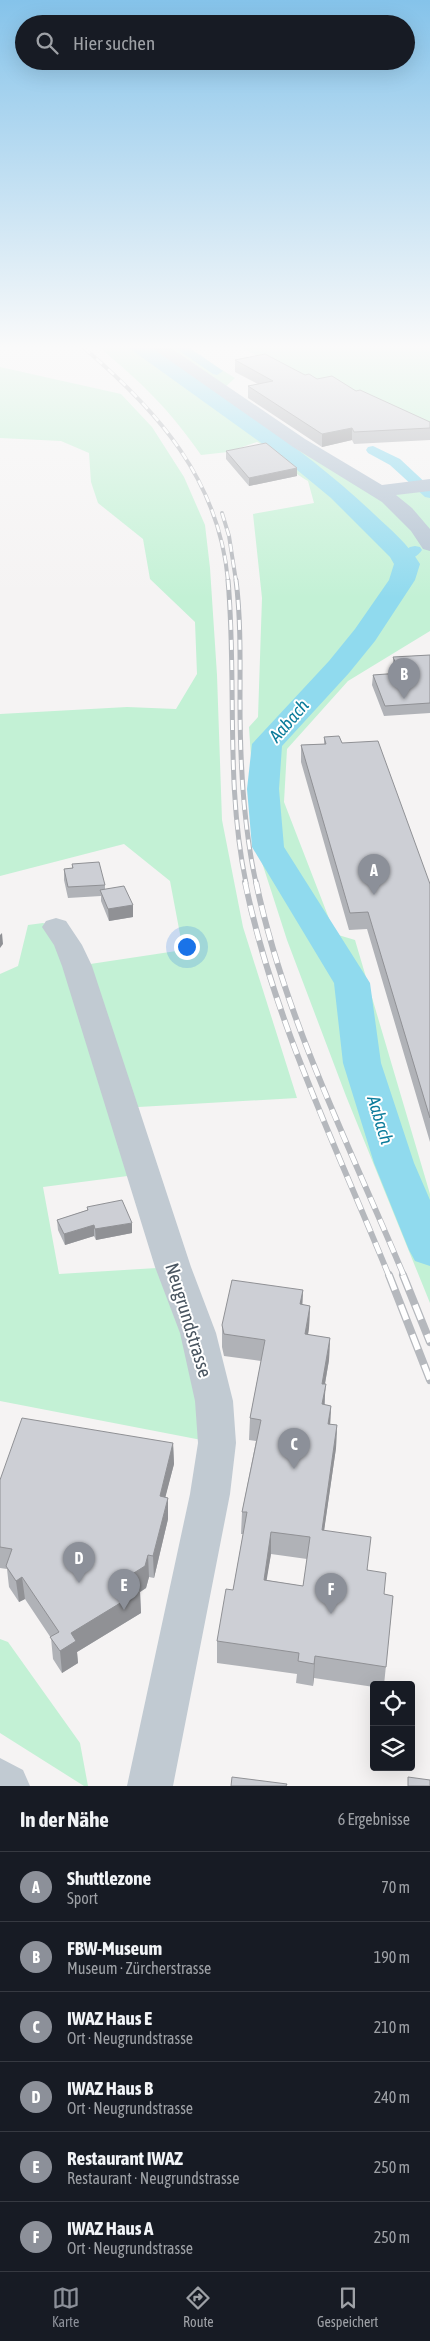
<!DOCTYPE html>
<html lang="de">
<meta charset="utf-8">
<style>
:root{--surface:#171b24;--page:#242831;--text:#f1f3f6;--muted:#9ea1a6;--line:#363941;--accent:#8c9099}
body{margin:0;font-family:"Asap Condensed",sans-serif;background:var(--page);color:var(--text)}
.controls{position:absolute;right:15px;bottom:15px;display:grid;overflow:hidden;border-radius:5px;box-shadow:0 5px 20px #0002}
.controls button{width:45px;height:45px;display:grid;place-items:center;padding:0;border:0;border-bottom:1px solid var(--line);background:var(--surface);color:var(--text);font:25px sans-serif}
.you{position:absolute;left:186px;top:946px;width:18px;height:18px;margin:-12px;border:4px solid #fff;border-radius:50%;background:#1a73e8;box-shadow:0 0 0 8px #1a73e833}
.badge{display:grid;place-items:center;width:32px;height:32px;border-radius:50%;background:var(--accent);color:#fff;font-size:16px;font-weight:700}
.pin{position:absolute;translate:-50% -41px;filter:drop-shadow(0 1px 2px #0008)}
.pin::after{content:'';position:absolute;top:26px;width:18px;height:15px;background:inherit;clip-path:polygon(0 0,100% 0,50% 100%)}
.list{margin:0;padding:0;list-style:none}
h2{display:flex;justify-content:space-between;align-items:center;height:65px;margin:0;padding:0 20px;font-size:21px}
h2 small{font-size:16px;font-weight:400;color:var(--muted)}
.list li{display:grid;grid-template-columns:32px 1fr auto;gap:15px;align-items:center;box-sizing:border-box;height:70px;padding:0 20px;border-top:1px solid var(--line)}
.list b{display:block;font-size:19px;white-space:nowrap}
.list p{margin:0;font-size:16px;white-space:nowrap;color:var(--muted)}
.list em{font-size:16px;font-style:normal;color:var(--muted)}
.icon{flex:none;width:28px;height:28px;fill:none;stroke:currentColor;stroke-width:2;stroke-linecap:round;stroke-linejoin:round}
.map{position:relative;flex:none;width:430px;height:1786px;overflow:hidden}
.search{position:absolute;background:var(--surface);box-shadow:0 5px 20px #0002;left:15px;right:15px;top:15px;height:55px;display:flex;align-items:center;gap:12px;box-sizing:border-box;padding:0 18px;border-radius:28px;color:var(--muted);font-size:19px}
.sheet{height:485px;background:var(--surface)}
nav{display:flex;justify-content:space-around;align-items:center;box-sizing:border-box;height:70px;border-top:1px solid var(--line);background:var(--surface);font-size:14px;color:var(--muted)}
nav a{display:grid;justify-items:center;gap:2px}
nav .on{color:var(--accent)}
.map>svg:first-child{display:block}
.green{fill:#c3f1d5}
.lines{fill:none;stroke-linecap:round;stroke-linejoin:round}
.canal{fill:#90daee;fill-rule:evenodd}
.river{fill:#90daee;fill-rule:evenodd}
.minor{fill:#c1cad2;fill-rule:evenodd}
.major{fill:#b3c2d1;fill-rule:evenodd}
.rail-far3-casing{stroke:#b5b8bd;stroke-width:4}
.rail-far2-casing{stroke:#b5b8bd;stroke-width:5}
.rail-far1-casing{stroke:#b5b8bd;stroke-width:6}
.rail-casing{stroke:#b5b8bd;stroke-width:8}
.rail-far3{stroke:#fff;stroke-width:2.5;stroke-dasharray:8;stroke-linecap:butt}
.rail-far2{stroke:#fff;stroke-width:3;stroke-dasharray:10;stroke-linecap:butt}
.rail-far1{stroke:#fff;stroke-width:4.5;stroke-dasharray:12;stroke-linecap:butt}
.rail{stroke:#fff;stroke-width:5.5;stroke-dasharray:16;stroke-linecap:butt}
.wall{fill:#b0b2b7;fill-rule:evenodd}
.shaded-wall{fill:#909195}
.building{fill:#cdcfd5;stroke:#909195;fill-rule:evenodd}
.labels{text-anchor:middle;stroke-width:4;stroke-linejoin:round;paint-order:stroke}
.water-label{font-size:18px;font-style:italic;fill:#0c7c9b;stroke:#fff}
.near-street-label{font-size:19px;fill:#4a5661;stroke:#fff}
</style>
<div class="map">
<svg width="430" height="1786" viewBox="0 0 430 1786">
<rect width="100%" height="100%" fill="#f5f3f3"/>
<path class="green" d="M100,348h87l48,30 -13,12 156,101 52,-3v143l-82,50 -61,68 -3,53 51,132 20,6 75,254v109l-84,-207 -59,-156 -30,-93 -8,-120 9,-10 4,-119 -9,-84 61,-11 -6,-22c-19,-10 -31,-30 -51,-39l-29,10 -27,3c-31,-45 -59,-72 -101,-107z
M242,348h188v86l-121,-53z
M0,367l121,27 31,33 32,50 21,48 5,43 7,107 5,145 21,107 54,171 -176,10 22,66 -100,13 16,87 114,-7 44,176 -217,-42v-427l18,-8 10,-41 15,-2 13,4 21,39 106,-16 -13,-69 -46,-37 -124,32v-162l127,-7 49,2 21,-35 -2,-52 -45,-43 -7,-40 -45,-36 -7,-21 -2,-29 -28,-12 -61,-3z
M0,1639l8,3 72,101 8,43h-4l-84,-53z"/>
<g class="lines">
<path class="canal" d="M175,348h15l33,23 -6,4 -4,-1z
M373,446l27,13 30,28v11l-5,-1 -35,-32 -22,-12 -2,-3 2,-3z
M415,546l5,1 2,3c-5,7 -14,12 -23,10l-2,-3 13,-10z"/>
<path class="river" d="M129,348h24c76,53 154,102 221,166 17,16 34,30 46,50l-5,16 -40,61 -26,32 -67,73 -3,43 5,58 86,136 11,80 33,100 16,37v66l-15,-5 -6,-11 -35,-87 -31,-100 -9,-80 -82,-136 -5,-58 5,-45 77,-83 26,-32 34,-49 5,-16 -4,-7 -59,-59 -46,-38z"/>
<path class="minor" d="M56,918l10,3 16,24 10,21 99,301 25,66 17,68 3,42 -6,51 -57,292h-46l63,-292 8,-51 -3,-42 -15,-68 -25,-66 -93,-301 -8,-21 -12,-18 4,-6z
M0,1758l23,12 7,16h-30z"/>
<path class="major" d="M152,348h19l134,91 77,46 48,-6v12l-34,4 16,13 18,21v22l-7,-2 -12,-18 -29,-29 -89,-55z"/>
<defs>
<path id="rail-far3" d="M84,348c74,63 135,132 144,233
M222,513l7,23 7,45"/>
<path id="rail-far2" d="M228,580c9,101 -3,203 18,303
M236,580c5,40 4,81 4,122 0,61 3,122 16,181"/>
<path id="rail-far1" d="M245,882c28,137 92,266 144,394
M256,882c29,137 94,265 148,394"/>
<path id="rail" d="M389,1275l41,105
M403,1275l27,67"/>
</defs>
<use href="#rail-far3" class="rail-far3-casing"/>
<use href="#rail-far2" class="rail-far2-casing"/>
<use href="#rail-far1" class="rail-far1-casing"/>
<use href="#rail" class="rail-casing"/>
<use href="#rail-far3" class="rail-far3"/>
<use href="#rail-far2" class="rail-far2"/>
<use href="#rail-far1" class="rail-far1"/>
<use href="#rail" class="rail"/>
</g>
<path class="wall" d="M235,360l70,15 51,16 74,31v18l-76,4 -2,-4 -30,7 -74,-49v-12l10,-2 -23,-12z
M226,451l71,17v8l-48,10 -23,-27z
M430,655v58l-46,3 -12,-31 1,-10 22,-1 -2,-7v-10z
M324,737l18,6 88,141v258l-63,-213 -18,1 -48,-168v-17l23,-1z
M72,864l33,21v4l28,16v12l-24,4 -8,-20v-5l-33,2 -4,-18v-11l8,-1z
M87,1207l45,26 -36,7 -2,-4 -29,9 -7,-15 -1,-10 30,-10z
M303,1290l-1,15 8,1 -1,22 -1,7 22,3 -1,22 -4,24v21l6,1 -1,18 7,1 -1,23 -12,82 44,40 16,24 9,2 -9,89h-10v2l-60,-9 -1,8 -17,-3 1,-9 -80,-11v-22l16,-51 10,-56h-2l1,-22 14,-71 -7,-1 1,-22 11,-57 -37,-5 -2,-9v-22zM271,1554l36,5 -4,27 -37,-6z
M173,1443l1,21 -9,33 3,1v21l-14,59 -5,-1 -3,11 -6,4 1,21 -64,39 1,11 -16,10 -9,-14 -2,-21 -26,-39 -6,3 -10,-15 -2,-18 -7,-1v-88z"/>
<path class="shaded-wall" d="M352,428v12l-30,7v-13z
M297,468v8l-48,10v-8z
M133,905v12l-24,4 -1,-12z
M2,933l1,11 -3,4v-13z
M132,1223v10l-36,7 -1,-11z
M94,1225v11l-29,9 -1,-11z
M303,1290l-1,22 -2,-8z
M310,1306l-1,22 -5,28 1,-22z
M330,1338l-1,22 -8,46 1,-22z
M326,1384l-2,22 -2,-2z
M331,1406l-1,22 -2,-4z
M337,1425l-1,23 -15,104 1,-22z
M173,1443l1,21 -14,54v-22z
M168,1498v21l-14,59 -1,-22z
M271,1532v22l-8,48 1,-22z
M148,1555l1,22 -3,11 -6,4 1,21 -64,39 1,11 -16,10 -2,-22 11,-18z
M22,1577l3,22 -6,3 -3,-21z
M315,1656l-1,22 -1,8 1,-22z"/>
<path class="building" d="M265,354l40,21 4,-1 8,5 15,-3 24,15 4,-1 70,32v6l-76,4 -2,-4 -30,6 -74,-48 25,-5 -38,-21z
M266,443l31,25 -48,10 -23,-27z
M430,655v48l-45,3 -12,-31 27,-2 -7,-16z
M339,736l3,7 36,-2 52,143v234l-62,-206 -18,1 -49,-168 25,-1 -2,-7z
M99,862l6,23 -37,2 -4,-18 9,-1 -1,-4z
M124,886l9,19 -25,4 -8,-19z
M122,1200l10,23 -37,6 -1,-4 -30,9 -7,-14 31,-10 -1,-3z
M232,1280l71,10 -3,14 10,2 -5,28 25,4 -8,46h4l-4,20 9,2 -3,18 9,1 -15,105 49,7 -4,33 19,3 -2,21 9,2 -7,71 -71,-11 -1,8 -16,-3 1,-8 -82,-12 9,-52 7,1 14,-78h-5l19,-92 -11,-2 15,-78 -41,-6 -2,-9zM271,1532l39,5 -7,49 -39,-6z
M22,1418l151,25 -13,53 8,2 -15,58 -5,-1 -3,11 -16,10 11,15 -69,42 5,8 -16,10 -10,-14 9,-5 -37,-55 -6,4 -10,-15 6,-17 -12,-2v-67z
M232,1777l55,7 -1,2h-55z
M408,1777l22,3v6h-22z"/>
<linearGradient id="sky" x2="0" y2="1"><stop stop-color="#85c3ea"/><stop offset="0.58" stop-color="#fafafa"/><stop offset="1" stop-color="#fafafa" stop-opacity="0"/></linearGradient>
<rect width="430" height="598" fill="url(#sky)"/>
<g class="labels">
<g class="water-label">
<text transform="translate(289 721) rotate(-49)" y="6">Aabach</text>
<text transform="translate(380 1120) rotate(73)" y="6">Aabach</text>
</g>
<g class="near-street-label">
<text transform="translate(189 1320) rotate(73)" y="7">Neugrundstrasse</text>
</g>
</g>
</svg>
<div class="controls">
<button><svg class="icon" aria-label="locate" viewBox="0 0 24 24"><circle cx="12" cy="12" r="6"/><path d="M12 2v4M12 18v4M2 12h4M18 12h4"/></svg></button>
<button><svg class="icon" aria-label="layers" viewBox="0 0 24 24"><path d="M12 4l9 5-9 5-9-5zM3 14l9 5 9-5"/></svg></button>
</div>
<div class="you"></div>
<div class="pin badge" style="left:374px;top:895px">A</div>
<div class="pin badge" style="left:404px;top:699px">B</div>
<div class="pin badge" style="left:294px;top:1469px">C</div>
<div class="pin badge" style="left:79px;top:1583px">D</div>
<div class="pin badge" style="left:124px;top:1610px">E</div>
<div class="pin badge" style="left:331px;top:1614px">F</div>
<div class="search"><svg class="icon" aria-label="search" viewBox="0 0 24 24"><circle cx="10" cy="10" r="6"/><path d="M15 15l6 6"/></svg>Hier suchen</div>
</div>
<section class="sheet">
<h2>In der Nähe<small>6 Ergebnisse</small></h2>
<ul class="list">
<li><span class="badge">A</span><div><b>Shuttlezone</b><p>Sport</p></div><em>70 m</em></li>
<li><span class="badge">B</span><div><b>FBW-Museum</b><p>Museum · Zürcherstrasse</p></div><em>190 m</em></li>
<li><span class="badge">C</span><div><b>IWAZ Haus E</b><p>Ort · Neugrundstrasse</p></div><em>210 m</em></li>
<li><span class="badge">D</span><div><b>IWAZ Haus B</b><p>Ort · Neugrundstrasse</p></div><em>240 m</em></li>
<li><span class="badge">E</span><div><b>Restaurant IWAZ</b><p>Restaurant · Neugrundstrasse</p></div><em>250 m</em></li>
<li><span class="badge">F</span><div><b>IWAZ Haus A</b><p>Ort · Neugrundstrasse</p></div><em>250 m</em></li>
</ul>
</section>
<nav>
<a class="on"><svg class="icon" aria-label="map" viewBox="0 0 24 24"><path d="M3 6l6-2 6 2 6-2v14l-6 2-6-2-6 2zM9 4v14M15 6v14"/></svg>Karte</a>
<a><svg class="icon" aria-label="directions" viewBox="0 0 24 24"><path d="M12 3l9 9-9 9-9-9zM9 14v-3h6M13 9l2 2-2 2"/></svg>Route</a>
<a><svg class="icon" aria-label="saved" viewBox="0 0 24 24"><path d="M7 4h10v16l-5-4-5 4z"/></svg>Gespeichert</a>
</nav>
